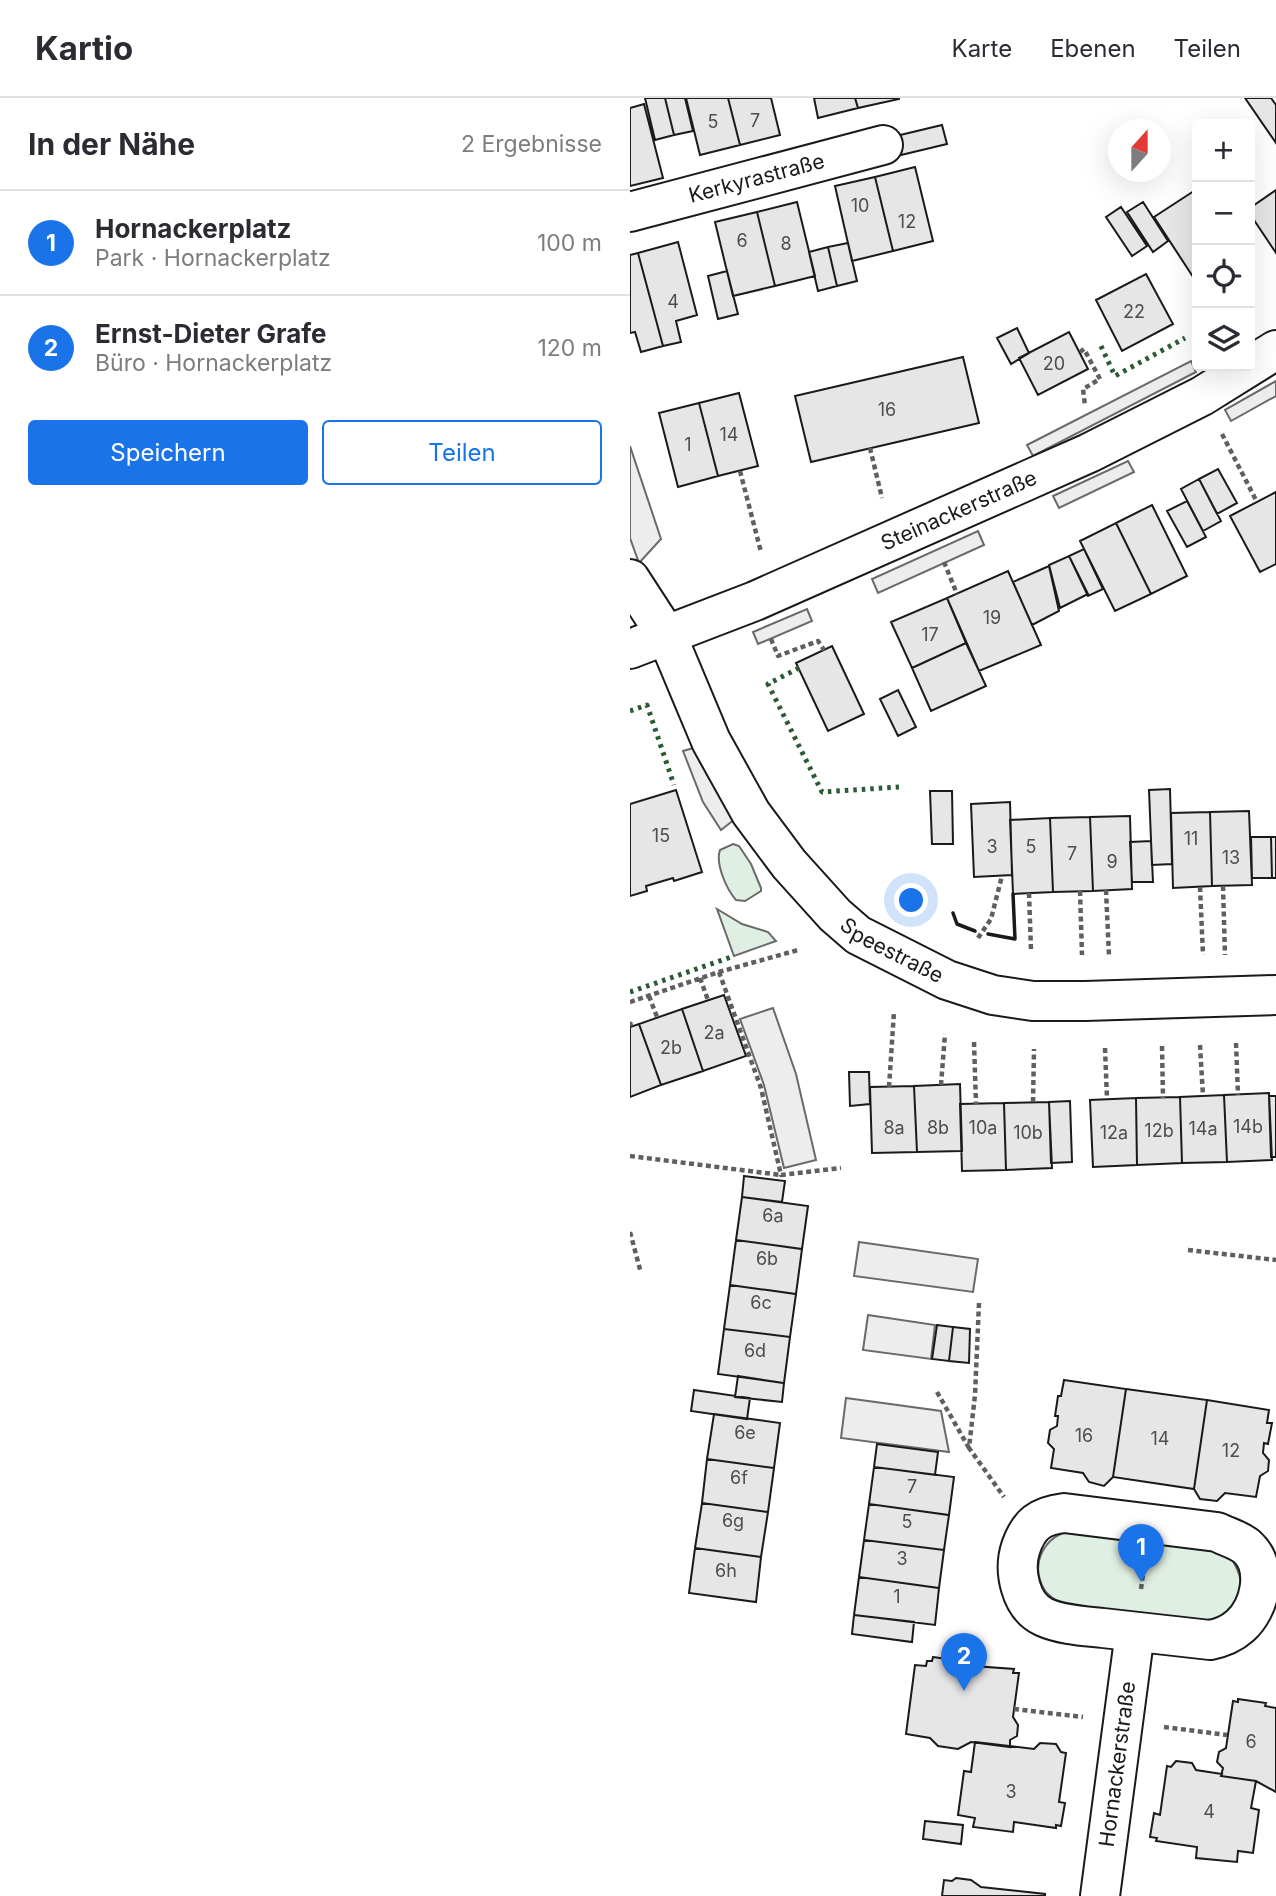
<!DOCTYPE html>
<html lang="de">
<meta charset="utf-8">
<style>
:root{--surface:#fff;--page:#f7f7f7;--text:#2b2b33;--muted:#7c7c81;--line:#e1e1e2;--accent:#1a73e8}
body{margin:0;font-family:Inter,sans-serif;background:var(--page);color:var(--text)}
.controls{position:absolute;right:21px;top:21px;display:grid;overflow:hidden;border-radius:7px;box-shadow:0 7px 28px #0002}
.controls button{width:63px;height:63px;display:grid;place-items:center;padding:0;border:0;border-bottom:2px solid var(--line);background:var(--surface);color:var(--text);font:35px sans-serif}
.compass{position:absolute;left:478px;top:21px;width:63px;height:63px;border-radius:50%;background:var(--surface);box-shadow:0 7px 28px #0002;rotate:21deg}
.you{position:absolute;left:282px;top:803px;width:24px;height:24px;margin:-18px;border:5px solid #fff;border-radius:50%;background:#1a73e8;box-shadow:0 0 0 10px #1a73e833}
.badge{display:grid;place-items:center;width:46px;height:46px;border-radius:50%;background:var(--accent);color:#fff;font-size:23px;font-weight:700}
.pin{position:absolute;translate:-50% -58px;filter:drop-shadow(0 2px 4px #0008)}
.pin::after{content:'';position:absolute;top:37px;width:24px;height:21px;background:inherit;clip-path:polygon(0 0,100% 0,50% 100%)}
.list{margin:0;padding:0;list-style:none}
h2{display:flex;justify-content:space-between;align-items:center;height:91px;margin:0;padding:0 28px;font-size:30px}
h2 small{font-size:23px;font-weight:400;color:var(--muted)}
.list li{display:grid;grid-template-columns:46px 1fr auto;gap:21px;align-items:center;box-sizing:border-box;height:105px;padding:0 28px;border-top:2px solid var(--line)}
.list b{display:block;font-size:26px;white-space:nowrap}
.list p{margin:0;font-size:23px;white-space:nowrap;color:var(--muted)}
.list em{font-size:23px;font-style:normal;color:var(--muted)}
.actions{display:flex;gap:14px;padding:21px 28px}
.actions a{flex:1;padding:16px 0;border:2px solid var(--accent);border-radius:7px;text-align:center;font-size:24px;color:var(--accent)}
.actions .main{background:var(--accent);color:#fff}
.icon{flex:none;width:38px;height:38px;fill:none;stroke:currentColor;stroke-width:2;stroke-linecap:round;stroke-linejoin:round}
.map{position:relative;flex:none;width:646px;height:1798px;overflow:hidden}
header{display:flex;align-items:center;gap:42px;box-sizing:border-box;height:98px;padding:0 35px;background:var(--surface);border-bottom:2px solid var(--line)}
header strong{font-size:33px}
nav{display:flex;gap:38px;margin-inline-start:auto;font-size:24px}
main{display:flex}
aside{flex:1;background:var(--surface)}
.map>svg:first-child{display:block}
.green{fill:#e0efe3;stroke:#6a6a6a;stroke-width:2}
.parking{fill:#ededed;stroke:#6a6a6a;stroke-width:2}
.building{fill:#e6e6e6;stroke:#1a1a1a;stroke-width:2}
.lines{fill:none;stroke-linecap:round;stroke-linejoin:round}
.minor-casing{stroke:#1a1a1a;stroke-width:42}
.path{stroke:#5f5f5f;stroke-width:4.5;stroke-dasharray:5 3.5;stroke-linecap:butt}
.minor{stroke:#fff;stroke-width:38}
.hedge{stroke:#2b5a34;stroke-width:5;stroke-dasharray:3.5 5;stroke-linecap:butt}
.wall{stroke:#1a1a1a;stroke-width:3.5}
.labels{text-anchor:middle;stroke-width:5;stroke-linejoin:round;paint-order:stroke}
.number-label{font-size:18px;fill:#4d4d4d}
.street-label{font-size:21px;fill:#1a1a1a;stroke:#fff}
</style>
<header>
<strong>Kartio</strong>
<nav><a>Karte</a><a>Ebenen</a><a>Teilen</a></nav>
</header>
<main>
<aside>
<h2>In der Nähe<small>2 Ergebnisse</small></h2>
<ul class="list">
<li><span class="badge">1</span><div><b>Hornackerplatz</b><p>Park · Hornackerplatz</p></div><em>100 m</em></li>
<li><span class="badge">2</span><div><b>Ernst-Dieter Grafe</b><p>Büro · Hornackerplatz</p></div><em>120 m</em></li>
</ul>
<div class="actions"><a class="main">Speichern</a><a>Teilen</a></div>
</aside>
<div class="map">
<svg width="646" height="1798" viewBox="0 0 646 1798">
<rect width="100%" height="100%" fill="#fff"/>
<path class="green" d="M103,746l6,2 12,18 10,24v3l-16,10 -9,-1c-9,-10 -21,-36 -16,-50z
M87,811l25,15 26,8 8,9 -42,15z
M438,1433l160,22c24,36 14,48 -18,72l-139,-17c-9,-4 -22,-10 -27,-19 -14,-25 -1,-50 24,-58z"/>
<path class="parking" d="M561,263l5,11 -163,84 -6,-11z
M646,283v15l-45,25 -6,-11z
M0,348l31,93 -22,24 -9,-25z
M498,363l6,11 -75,36 -6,-12z
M348,433l6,14 -106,48 -6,-14z
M177,511l5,12 -54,23 -5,-12z
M67,649l38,72 -14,11 -18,-28 -20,-51z
M143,910l23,66 20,86 -32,8 -20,-83 -24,-66z
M229,1144l119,17 -5,33 -119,-16z
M238,1217l67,10 -4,34 -68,-9z
M216,1300l95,13 8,41 -108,-14z"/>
<path class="building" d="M15,0h20l9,37 -19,5z
M35,0h20l8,33 -19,4z
M56,0h42l12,47 -40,10z
M98,0h43l9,37 -40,10z
M184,0h41l3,10 -40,10z
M225,0h44v1l-41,9z
M615,0h26l5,7v38z
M14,6l19,74 -33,8v-78z
M312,27l5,19 -46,11 -5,-19z
M285,69l18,74 -40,10 -18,-74z
M245,79l18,74 -41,10 -17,-75z
M567,91v94l-43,-66z
M646,92v63l-26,-39v-6z
M167,104l18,74 -40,10 -18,-74z
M513,104l25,39 -15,11 -26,-40z
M491,109l26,39 -15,10 -26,-39z
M127,114l18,74 -42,10 -18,-74z
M48,144l19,73 -21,6 5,21 -18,4 -25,-93z
M218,145l9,38 -20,5 -9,-39z
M198,149l9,39 -19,5 -9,-39z
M8,155l25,93 -22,6 -6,-20 -5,1v-78z
M97,173l11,43 -20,5 -10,-43z
M516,176l27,50 -51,27 -26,-51z
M387,230l12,25 -18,11 -14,-26z
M439,234l19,37 -50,26 -19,-37z
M333,259l16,66 -168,39 -16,-66z
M109,295l19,73 -40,10 -19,-73z
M69,305l19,73 -40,11 -19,-74z
M588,371l19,34 -20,11 -18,-35z
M569,381l22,42 -18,10 -22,-42z
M646,394v72l-16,8 -30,-56z
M557,403l19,36 -19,10 -20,-36z
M522,407l35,71 -36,18 -35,-71z
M486,425l35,71 -36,17 -35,-70z
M454,451l19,40 -15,7 -19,-40z
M439,458l19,38 -28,14 -11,-43z
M419,468l10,45 -27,14 -19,-43z
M378,473l33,74 -62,26 -32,-73z
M317,500l19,45 -54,25 -21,-46z
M336,545l20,43 -55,25 -19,-43z
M202,548l32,68 -36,17 -32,-68z
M268,592l18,37 -18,9 -18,-37z
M540,691l2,75 -20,1 -3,-75z
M46,692l26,82 -28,9 -1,-3 -27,8 1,5 -17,5v-92z
M300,693h22l1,53h-21z
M380,704l2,73 -38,2 -3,-73z
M619,713l3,74 -40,1 -2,-74z
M580,714l2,74 -39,2 -2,-75z
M500,718l2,73 -39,2 -3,-74z
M460,719l3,74 -40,1 -3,-74z
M420,720l3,74 -40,2 -3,-74z
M621,739h20l1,41h-20z
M641,739h5v41h-4z
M521,743l2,41h-21l-2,-40z
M94,897l22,61 -43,15 -21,-62z
M52,911l21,62 -42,14 -22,-61z
M9,926l22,61 -31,12v-70z
M219,974h20l1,32 -20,2z
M330,986l2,67 -45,1 -3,-66z
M284,988l3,66 -45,1 -2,-66z
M639,995l3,67 -45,2 -3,-67z
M594,997l3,67 -45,1 -2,-66z
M639,998h7v61h-5z
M550,999l2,66 -45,2 -1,-67z
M506,1000l1,67 -44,2 -3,-67z
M440,1003l2,61 -21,1 -2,-61z
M419,1004l3,66 -46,2 -2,-67z
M374,1005l2,67 -44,1 -2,-67z
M114,1078l41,5 -3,21 -40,-5z
M112,1099l66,9 -6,43 -66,-9z
M106,1142l66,9 -6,45 -66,-9z
M100,1187l66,9 -6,43 -66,-8z
M307,1227l16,2 -4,34 -17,-2z
M323,1229l17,2 -1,34 -20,-2z
M94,1231l66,8 -6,46 -66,-9z
M108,1278l46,7 -2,19 -47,-5z
M434,1282l62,9 -13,88 -9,9 -15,-4 -6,-9 -32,-5 3,-19 -6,-6 2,-13 7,-4 1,-10h-3l3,-20h3z
M496,1291l81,11 -13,89 -81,-12z
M64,1292l56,8 -3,21 -56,-8z
M577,1302l62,10 -2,13h5l-4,21 -4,-1 -1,10 6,7 -1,11 -8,5 -4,21 -31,-4 -8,8 -17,-2 -6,-10z
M84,1316l66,9 -6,45 -67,-9z
M247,1346l61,8 -3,23 -61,-8z
M77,1361l67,9 -6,44 -66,-9z
M244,1369l80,10 -5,38 -80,-11z
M72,1405l66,9 -7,45 -66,-9z
M239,1406l80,11 -5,35 -80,-10z
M234,1442l80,10 -5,38 -80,-11z
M65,1450l66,9 -5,45 -67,-9z
M229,1479l80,11 -4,37 -81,-10z
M224,1517l60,7 -2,20 -60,-8z
M303,1559l28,4 -1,4 54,4 -1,4h6l-6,44 5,8 -1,11 -7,4v7l-39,-5 -13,7 -20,-3 -8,-8 -24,-4 9,-69 11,1 1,-5h5z
M608,1601l28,4 -1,3 11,2v84l-20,-11 -35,-5 2,-8 -6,-6 2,-10 7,-4 7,-47 5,1z
M345,1644l59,7 6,-6 16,1 5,8 5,1 -7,49 6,1 -4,23 -5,-1v3l-42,-6 -1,10 -40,-5 2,-9 -17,-3 6,-44 7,1z
M546,1663l16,2 4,7 26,4 -1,2 35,5 -5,27 8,2 -6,43 -15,-2 -1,11 -41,-4 1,-11 -41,-6 1,-3 -7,-1 4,-24 6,2 7,-49 4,1z
M295,1723l38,4 -2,19 -38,-5z
M326,1780l15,2 10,7 64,7v2h-103l2,-16 8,1z"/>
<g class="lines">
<defs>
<g id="minor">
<path id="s1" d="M0,114l253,-67"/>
<path id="s2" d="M0,481l37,57 44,105 40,72 38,51 46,51 23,20 89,45 46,15 40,6h52l191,-6"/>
<path id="s3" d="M0,551l125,-48 334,-148 113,-57 74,-46"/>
<path d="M434,1415l153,19c10,5 22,8 30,15 23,21 13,61 -7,79 -9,8 -19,12 -30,14 -36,-4 -72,-8 -107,-12 -19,-2 -41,-3 -59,-11 -24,-11 -31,-47 -23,-70 8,-23 19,-31 43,-34z"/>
<path id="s4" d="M470,1798l35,-264"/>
</g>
</defs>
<use href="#minor" class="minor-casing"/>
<path class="path" d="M450,254l4,-3 16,30 -17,10 2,17
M592,336l35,68
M240,350l12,50
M110,373l21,81
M314,464l13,32
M141,541l7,17 40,-15 6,9
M593,788l2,69
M570,789l3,68
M476,792l3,66
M450,793l2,64
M399,795l2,57
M348,840l13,-19 11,-43
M89,874l42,116 20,87 60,-7
M70,880l8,22
M19,898l8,21
M0,904l89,-30 79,-22
M0,924l1,4
M344,944l2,62
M606,945l2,52
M570,947l3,51
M532,948l1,52
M475,950l2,51
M311,987l4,-51
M259,989l5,-75
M403,1004l1,-53
M0,1058l151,19
M0,1134l11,41
M558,1152l88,10
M349,1205l-4,92 -6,53 35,49
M307,1294l32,56
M511,1491l3,-22
M384,1611l69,8
M534,1629l63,8"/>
<use href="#minor" class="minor"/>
<path class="hedge" d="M471,248l14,30 70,-38
M169,570l-31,16 54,108 77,-5
M0,613l17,-6 27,80
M0,894l104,-36"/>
<path class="wall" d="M323,815l4,11 18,7
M358,836l27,5 -2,-45"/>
</g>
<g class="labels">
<g class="number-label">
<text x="125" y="29">7</text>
<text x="83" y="30">5</text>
<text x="230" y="114">10</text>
<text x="277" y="130">12</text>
<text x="112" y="149">6</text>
<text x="156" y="152">8</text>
<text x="43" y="210">4</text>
<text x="504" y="220">22</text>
<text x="424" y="272">20</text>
<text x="257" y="318">16</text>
<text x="99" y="343">14</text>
<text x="58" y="353">1</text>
<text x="362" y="526">19</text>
<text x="300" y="543">17</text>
<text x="31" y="744">15</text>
<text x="561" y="747">11</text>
<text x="362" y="755">3</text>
<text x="401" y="755">5</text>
<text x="442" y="762">7</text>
<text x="601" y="766">13</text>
<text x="482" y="770">9</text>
<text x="84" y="941">2a</text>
<text x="41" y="956">2b</text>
<text x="618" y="1035">14b</text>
<text x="264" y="1036">8a</text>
<text x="308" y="1036">8b</text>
<text x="353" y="1036">10a</text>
<text x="573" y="1037">14a</text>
<text x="529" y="1039">12b</text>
<text x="398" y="1041">10b</text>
<text x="484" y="1041">12a</text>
<text x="143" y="1124">6a</text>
<text x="137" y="1167">6b</text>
<text x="131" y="1211">6c</text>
<text x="125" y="1259">6d</text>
<text x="115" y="1341">6e</text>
<text x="454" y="1344">16</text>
<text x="530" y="1347">14</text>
<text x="601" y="1359">12</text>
<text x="109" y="1386">6f</text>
<text x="282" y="1395">7</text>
<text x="103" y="1429">6g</text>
<text x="277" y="1430">5</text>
<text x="272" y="1467">3</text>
<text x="96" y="1479">6h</text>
<text x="267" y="1505">1</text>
<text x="621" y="1650">6</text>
<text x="381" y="1700">3</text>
<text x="579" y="1720">4</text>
</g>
<g class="street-label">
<text dy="7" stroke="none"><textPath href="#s1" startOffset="131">Kerkyrastraße</textPath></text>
<text dy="7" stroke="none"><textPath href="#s3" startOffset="357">Steinackerstraße</textPath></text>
<text dy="7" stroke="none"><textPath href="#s2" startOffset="464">Speestraße</textPath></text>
<text dy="7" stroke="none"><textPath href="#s4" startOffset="133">Hornackerstraße</textPath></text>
</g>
</g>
</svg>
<div class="controls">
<button>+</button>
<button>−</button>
<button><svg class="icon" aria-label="locate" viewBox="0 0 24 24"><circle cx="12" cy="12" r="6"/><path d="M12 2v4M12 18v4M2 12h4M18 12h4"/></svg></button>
<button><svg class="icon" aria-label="layers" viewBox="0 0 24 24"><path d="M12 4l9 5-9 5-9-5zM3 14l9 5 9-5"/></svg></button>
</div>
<svg class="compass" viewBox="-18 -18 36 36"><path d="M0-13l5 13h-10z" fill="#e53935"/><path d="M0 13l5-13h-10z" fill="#7c7c81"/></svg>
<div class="you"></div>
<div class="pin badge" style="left:511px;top:1484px">1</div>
<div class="pin badge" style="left:334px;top:1593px">2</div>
</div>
</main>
